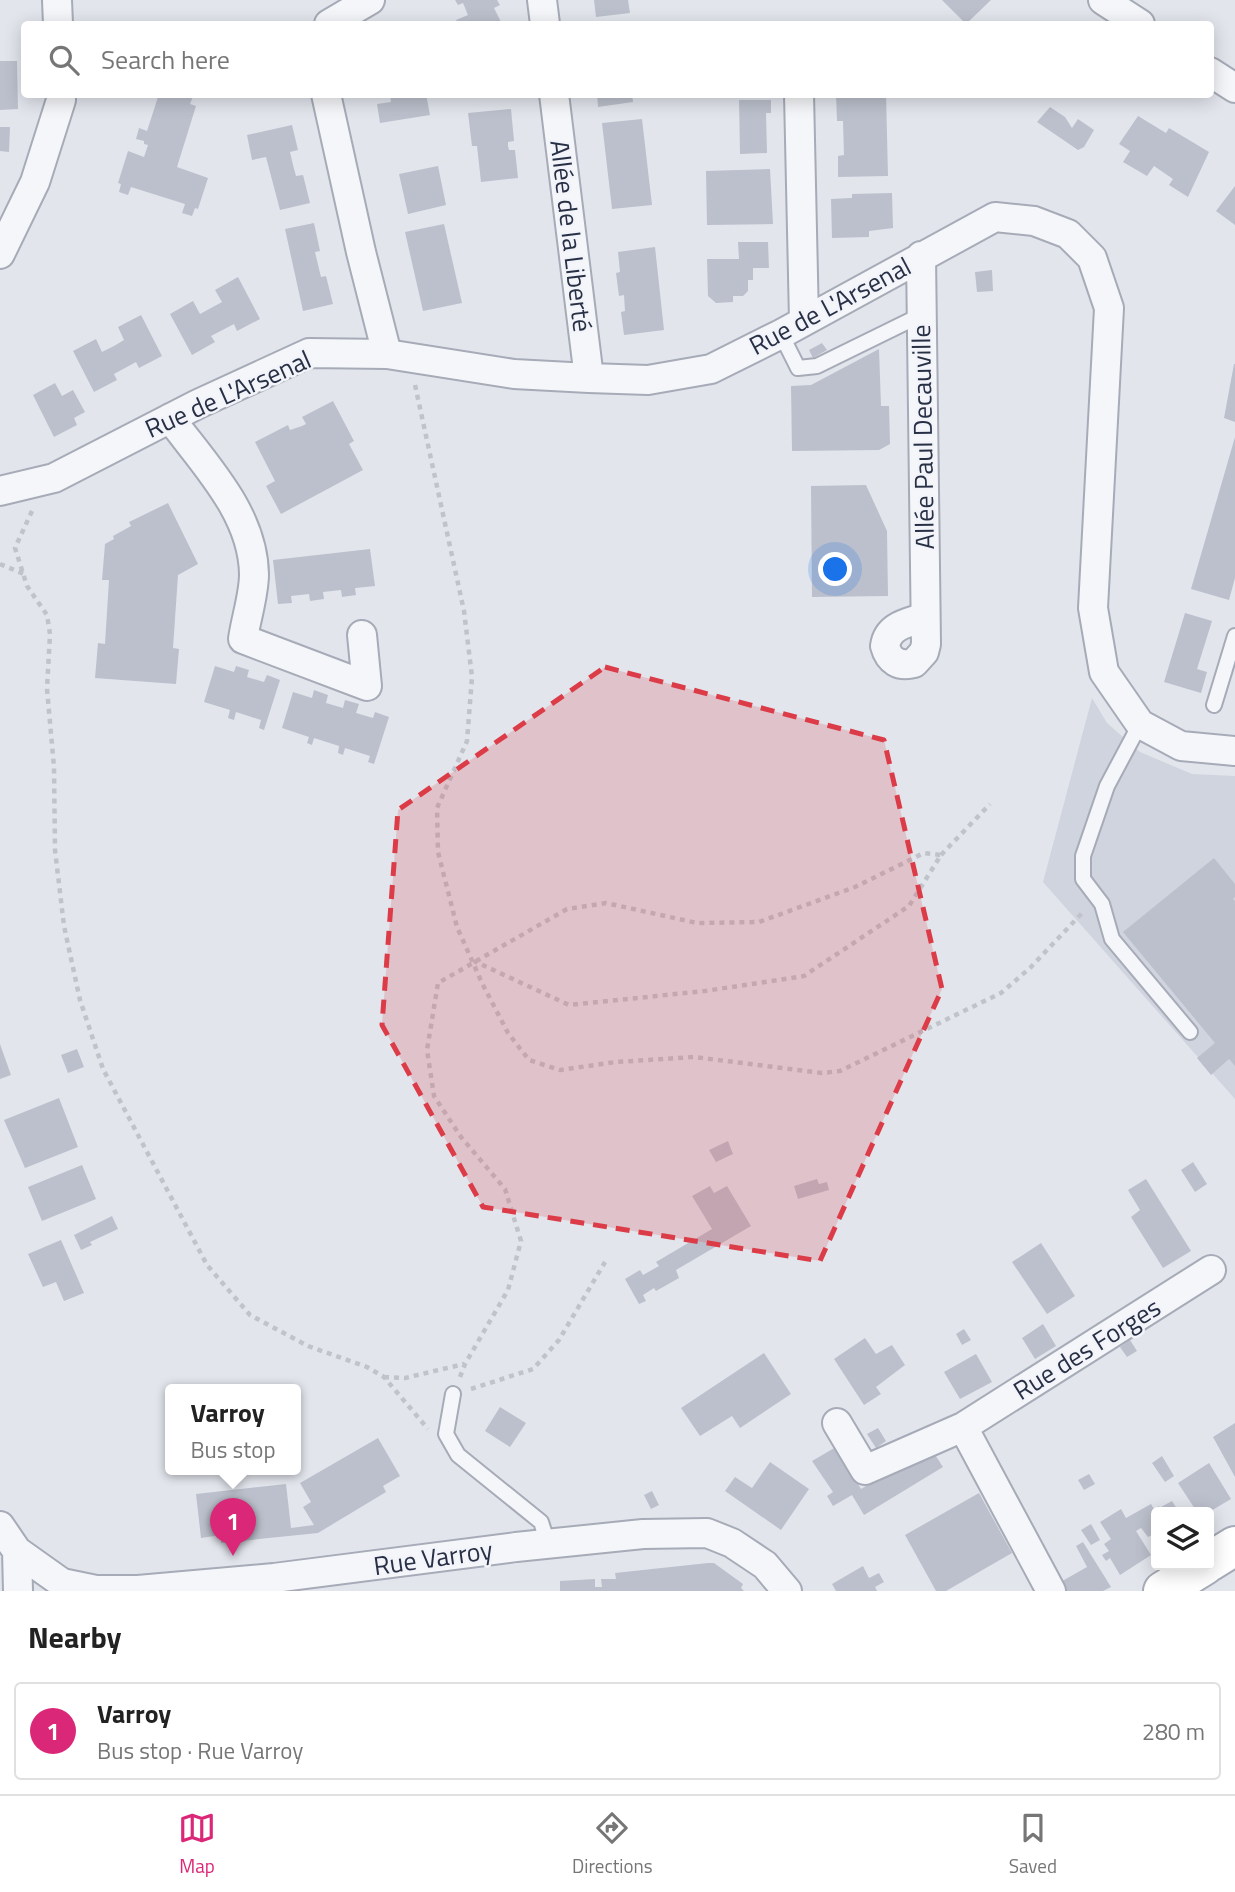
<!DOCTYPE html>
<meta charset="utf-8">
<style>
:root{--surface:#fff;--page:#f2f2f2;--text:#222;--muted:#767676;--line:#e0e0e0;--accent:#db2777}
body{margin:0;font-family:"Titillium Web",sans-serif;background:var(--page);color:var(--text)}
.controls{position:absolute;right:21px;bottom:21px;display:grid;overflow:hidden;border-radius:7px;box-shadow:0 4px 18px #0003}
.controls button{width:63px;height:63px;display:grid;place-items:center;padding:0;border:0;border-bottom:2px solid var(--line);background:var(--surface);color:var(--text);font:35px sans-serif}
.you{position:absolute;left:836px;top:570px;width:24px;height:24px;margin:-18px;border:5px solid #fff;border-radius:50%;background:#1a73e8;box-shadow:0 0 0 10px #1a73e833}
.badge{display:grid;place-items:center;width:46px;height:46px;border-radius:50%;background:var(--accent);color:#fff;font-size:23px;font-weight:700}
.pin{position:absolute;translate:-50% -58px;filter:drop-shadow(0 2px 4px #0008)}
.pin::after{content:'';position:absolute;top:37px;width:24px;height:21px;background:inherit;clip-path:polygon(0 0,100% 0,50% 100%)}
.popup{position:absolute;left:165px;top:1384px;width:136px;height:91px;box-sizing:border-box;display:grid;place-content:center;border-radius:7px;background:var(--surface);filter:drop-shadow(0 2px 5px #0005);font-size:23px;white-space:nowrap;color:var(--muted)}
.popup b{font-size:26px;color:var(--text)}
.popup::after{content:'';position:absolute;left:50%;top:100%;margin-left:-14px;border:14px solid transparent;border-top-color:var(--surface)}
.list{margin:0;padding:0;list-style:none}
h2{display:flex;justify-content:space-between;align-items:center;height:91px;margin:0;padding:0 28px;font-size:30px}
h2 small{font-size:23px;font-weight:400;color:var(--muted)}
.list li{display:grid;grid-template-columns:46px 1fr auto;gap:21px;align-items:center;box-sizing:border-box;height:98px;margin:0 14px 14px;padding:0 14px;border:2px solid var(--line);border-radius:7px}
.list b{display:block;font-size:26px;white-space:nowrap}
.list p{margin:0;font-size:23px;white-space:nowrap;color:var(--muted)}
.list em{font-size:23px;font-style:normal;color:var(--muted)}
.icon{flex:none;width:38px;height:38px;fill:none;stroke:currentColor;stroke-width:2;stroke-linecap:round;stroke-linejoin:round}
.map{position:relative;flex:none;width:1235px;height:1591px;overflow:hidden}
.search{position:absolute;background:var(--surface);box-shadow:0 4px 18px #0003;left:21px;right:21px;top:21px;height:77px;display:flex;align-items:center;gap:18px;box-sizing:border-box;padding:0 24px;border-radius:7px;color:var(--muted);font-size:26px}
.sheet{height:203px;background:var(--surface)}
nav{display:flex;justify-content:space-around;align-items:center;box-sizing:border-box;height:98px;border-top:2px solid var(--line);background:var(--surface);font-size:19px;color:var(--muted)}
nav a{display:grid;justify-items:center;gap:4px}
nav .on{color:var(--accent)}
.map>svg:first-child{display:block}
.built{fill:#d0d4de}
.building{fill:#bcc0cc}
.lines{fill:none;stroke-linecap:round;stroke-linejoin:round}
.lane-casing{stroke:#a6abb7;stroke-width:18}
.street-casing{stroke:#a6abb7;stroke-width:32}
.secondary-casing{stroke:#a6abb7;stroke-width:42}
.path{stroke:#c0c3ca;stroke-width:4.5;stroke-dasharray:5 5;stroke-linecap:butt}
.lane{stroke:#f5f6f9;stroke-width:14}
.street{stroke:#f5f6f9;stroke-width:28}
.secondary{stroke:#fff;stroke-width:38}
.marked{fill:#dc3c47;fill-opacity:0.2;stroke:#dc3c47;stroke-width:5;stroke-dasharray:14 9;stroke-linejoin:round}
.labels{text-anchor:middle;stroke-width:5;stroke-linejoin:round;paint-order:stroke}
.street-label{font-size:26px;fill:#283046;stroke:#f2f4f9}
</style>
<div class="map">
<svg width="1235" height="1591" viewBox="0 0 1235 1591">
<rect width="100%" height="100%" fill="#e2e5ec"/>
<path class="built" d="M1092,698l15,25 33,29 52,22 43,2v323l-192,-217z"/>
<path class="building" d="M455,0h42l3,5 -6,3 8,16h-44l-2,-4 12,-5 -5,-12 -5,2z
M594,0h34l2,13 -34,4z
M942,0h49l-25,24z
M0,61h17l1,48 -18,1z
M159,94h35l-4,10 6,2 -19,61 31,11 -10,31 -3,-1 -3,8 -10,-3 3,-9 -54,-17 -3,8 -9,-3 2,-8 -3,-1 10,-32 16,6 4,-12 -4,-1v-3l-8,-2 3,-11 8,3z
M390,94h36l4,21 -50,8 -3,-19 14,-2z
M597,94h35l1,8 -35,5z
M836,94h50l2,82 -50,1v-21l6,-1 -1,-34h-6z
M739,100h32v13h-5l1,40 -27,1z
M1050,107l15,10 7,11 6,-9 16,11 -10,17 -6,3 -41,-28z
M511,109l3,32 -6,1v4l1,4h6l3,28 -37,4 -4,-36h-5l-4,-33z
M1138,116l28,17 3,-5 40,24 -21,45 -19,-12 4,-6 -19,-13 -7,10 -24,-14 7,-11 -11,-7z
M642,119l10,86 -40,4 -10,-86z
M292,125l6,25 -8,2 3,13 3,11 7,-1 7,28 -30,7 -14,-53 -14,3 -5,-25z
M0,127h10l-1,25 -9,-1z
M438,166l8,39 -38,9 -9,-40z
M770,169l3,55 -66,1 -1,-54z
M1235,186v39l-19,-14z
M892,193l1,35 -24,3v6l-37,1 -1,-39 21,-1v-4z
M314,223l6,28 -5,1 6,25 5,-1 7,28 -30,7 -18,-82z
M444,224l18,79 -39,8 -18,-79z
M738,242h30l1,26h-16v12h-5v11l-5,5h-10v6l-17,1 -8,-7 -1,-37h32z
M655,247l9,83 -40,5 -3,-23 4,-1 -1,-16 -5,1 -3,-23 4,-1 -2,-20z
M992,270l1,21 -16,1 -2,-20z
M238,277l22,42 -23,12 -3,-7 -23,12 4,6 -23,13 -22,-41 23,-13 7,13 22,-12 -7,-12z
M141,315l21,41 -23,12 -3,-6 -22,12 3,6 -23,12 -21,-41 23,-12 6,13 12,-6 10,-6 -6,-13z
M822,343l5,7 -14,8 -4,-8z
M879,349l2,57h8l1,38 -11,6 -87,1 -1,-65 20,-1z
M1234,364h1v58l-11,-4z
M55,383l7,13 11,-6 12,22 -11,6 3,7 -23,12 -21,-42z
M333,401l21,40 -5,3 14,26 -82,44 -15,-28 9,-5 -20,-39 33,-17 2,5 12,-4 4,-2 -4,-7z
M1235,437v141l-6,22 -38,-11z
M866,485l21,46 1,65 -76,1 -1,-111z
M168,503l30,61 -20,11 -5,73 6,1 -3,35 -81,-6 3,-35 7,1 4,-64h-7l3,-36 9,-5 -1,-3 18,-10 -2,-4z
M370,549l5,37 -20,2 1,7 -14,2 -1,-7 -18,2 1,7 -14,2 -1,-7 -18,2 1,7 -14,1 -5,-44z
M1185,613l27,8 -15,48 10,3 -6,21 -37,-11z
M215,666l19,6 2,-6 13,4 -2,7 17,5 3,-7 13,5 -16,50 -5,-2 2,-8 -25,-8 -2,8 -6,-2 2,-8 -26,-8z
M314,690l14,5 -2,8 17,5 2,-8 14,4 -3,9 17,5 2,-6 14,5 -15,47 -6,-2 2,-6 -25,-8 -2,7 -5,-2 1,-7 -25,-8 -2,7 -5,-2 2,-6 -27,-9 11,-36 19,6z
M1214,858l21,26v13l-2,2 2,2v165l-6,-7 -18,16 -14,-17 18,-15 -92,-111z
M0,1044l11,31 -11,4z
M77,1049l7,18 -16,6 -7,-18z
M59,1098l19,49 -53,21 -21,-48z
M728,1141l5,13 -17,8 -7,-12z
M1193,1162l14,22 -12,8 -14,-22z
M82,1165l14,34 -54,22 -14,-34z
M817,1179l2,5 8,-2 2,8 -31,9 -4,-13z
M1146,1179l45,72 -28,17 -32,-51 9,-7 -12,-20z
M710,1186l4,7 13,-7 24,40 -75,44 3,8 -23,13 -2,-3 -11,7 3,6 -7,3 -14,-25 15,-9 3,5 16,-9 -3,-4 56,-33 -20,-33z
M112,1216l6,13 -28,13 2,3 -11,5 -7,-15z
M61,1240l23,53 -20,8 -8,-19 -13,5 -15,-33z
M1041,1243l34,53 -28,18 -35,-52z
M1043,1324l13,22 -21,13 -13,-21z
M964,1329l7,11 -9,5 -6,-11z
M865,1338l11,16 16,-9 13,20 -29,22 5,7 -17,11 -30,-46z
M1130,1340l7,11 -10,6 -7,-10z
M764,1353l27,41 -51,34 -8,-12 -32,20 -19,-28z
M976,1354l16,28 -32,17 -16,-27z
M500,1407l26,16 -16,24 -25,-16z
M1235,1423v54l-22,-40z
M878,1428l8,13 -10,7 -9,-14z
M378,1438l22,38 -17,10 3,6 -68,41 -97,10v-8l-20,3 -5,-44 90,-10 5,44 23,-3 -11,-18 8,-5 -11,-19z
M836,1447l25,42 69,-42 13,20 -79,48 -12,-20 -19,11 -6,-10 6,-4 -21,-31z
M1162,1456l12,20 -9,6 -13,-19z
M770,1462l39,27 -28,41 -56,-39 10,-14 17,11z
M1209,1463l22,36 -22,13h-12l-19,-29z
M1089,1474l6,10 -11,6 -6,-10z
M652,1491l7,14 -8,4 -7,-14z
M979,1493l33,60 -66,38h-10l-31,-56z
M1172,1501l7,11h-15l-3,-5z
M1151,1504l3,5 5,-3 3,6h-6v27l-2,-5 -6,3 -7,-9 -5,3 15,24 -31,20 -10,-17 -4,3 -4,-6 7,-4 -5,-7 7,-5 -11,-17 21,-13 5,9z
M1091,1524l9,16 -9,5 -10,-15z
M1083,1542l28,45 -8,4h-42l-4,-7 30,-17 -11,-21z
M708,1563h6l29,21 -2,4 3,3h-184v-10l35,-2v8h7l-1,-8h15l-1,-6z
M863,1566l6,12 10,-5 5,9 -9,5 2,4h-41l-4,-7z"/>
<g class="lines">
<defs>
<path id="lane" d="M781,334l17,34 19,-2 104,-51
M1214,705l21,-69
M1140,724l-33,62 -24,70v23l19,25 10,35 78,93
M453,1394l-7,40 12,21 83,67 7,22"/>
<path id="street" d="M57,0l1,24
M542,0l3,24
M1103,0l37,24
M329,24l41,-24
M1210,72l25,16
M326,94l35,158 26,102
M554,94l35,284
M799,94l5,227
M0,254l35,-72 26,-82v-6
M921,256l5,388 -2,8 -10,11c-15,4 -25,-2 -29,-17 3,-21 23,-23 40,-29
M170,418c34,46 83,95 84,156 0,21 -8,44 -11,65l124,47 -5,-51
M0,491l54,-13 144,-74 111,-51 78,1 127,20 75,4 59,2 63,-11 70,-35 214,-117 39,4 34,13 24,24 17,50 -16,300 11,64 36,52 41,22 54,5
M837,1423l28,47 98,-43 248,-157
M963,1427l88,164
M0,1526l17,25 45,32 34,7h42l136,-12 242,-31 127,-13 64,-1 25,10 33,22 22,26
M17,1551l1,40"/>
<path id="secondary" d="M1209,1562l26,-16
M1163,1591l42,-26"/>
</defs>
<use href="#lane" class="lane-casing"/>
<use href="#street" class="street-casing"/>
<use href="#secondary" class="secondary-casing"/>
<path class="path" d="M415,385l49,226 8,66 -5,64 -30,67 1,44 19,75 25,56 26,50 21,27 31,10 56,-8 78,-5 128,16 18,-2 161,-78 29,-25 53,-56
M32,511l-17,37 12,38 20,29 3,19 -3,55 7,78 1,83 9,76 16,74 23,69 104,196 43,50 58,31 59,21 17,10 44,52
M0,564l24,10
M941,855l49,-51
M384,1377l21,1 59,-14
M460,1377l5,-13 43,-74 13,-49 -16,-52 -44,-52 -27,-41 -7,-46 11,-67 129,-74 39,-6 91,20 62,-1 96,-35 69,-34 17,2 -32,51 -105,70 -99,15 -136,14 -95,-44
M471,1389l62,-20 26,-29 46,-78"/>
<use href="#lane" class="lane"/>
<use href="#street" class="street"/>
<use href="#secondary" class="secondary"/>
</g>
<path class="marked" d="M605,667l279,73 58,249 -122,272 -337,-54 -101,-182 16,-215z"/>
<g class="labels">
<g class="street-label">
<text transform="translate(571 236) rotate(83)" y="9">Allée de la Liberté</text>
<text transform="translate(830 306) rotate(-28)" y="9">Rue de L'Arsenal</text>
<text transform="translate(228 394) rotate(-24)" y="9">Rue de L'Arsenal</text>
<text transform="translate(923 437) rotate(-91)" y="9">Allée Paul Decauville</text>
<text transform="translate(1087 1349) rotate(-32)" y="9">Rue des Forges</text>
<text transform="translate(433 1558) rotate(-8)" y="9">Rue Varroy</text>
</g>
</g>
</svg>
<div class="controls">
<button><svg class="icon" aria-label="layers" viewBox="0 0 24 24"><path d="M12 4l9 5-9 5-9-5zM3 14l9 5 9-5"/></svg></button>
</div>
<div class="you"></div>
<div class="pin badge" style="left:233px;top:1556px">1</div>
<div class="popup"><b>Varroy</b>Bus stop</div>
<div class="search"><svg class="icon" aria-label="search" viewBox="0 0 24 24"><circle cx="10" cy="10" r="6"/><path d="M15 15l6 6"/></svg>Search here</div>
</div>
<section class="sheet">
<h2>Nearby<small></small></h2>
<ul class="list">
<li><span class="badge">1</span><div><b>Varroy</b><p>Bus stop · Rue Varroy</p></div><em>280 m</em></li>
</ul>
</section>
<nav>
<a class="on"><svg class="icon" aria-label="map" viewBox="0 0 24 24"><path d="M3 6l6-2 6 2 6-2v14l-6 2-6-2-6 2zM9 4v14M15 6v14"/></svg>Map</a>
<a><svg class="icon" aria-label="directions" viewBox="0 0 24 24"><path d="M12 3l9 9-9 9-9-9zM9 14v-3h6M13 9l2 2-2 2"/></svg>Directions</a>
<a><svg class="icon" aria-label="saved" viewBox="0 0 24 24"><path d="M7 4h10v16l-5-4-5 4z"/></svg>Saved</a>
</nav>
